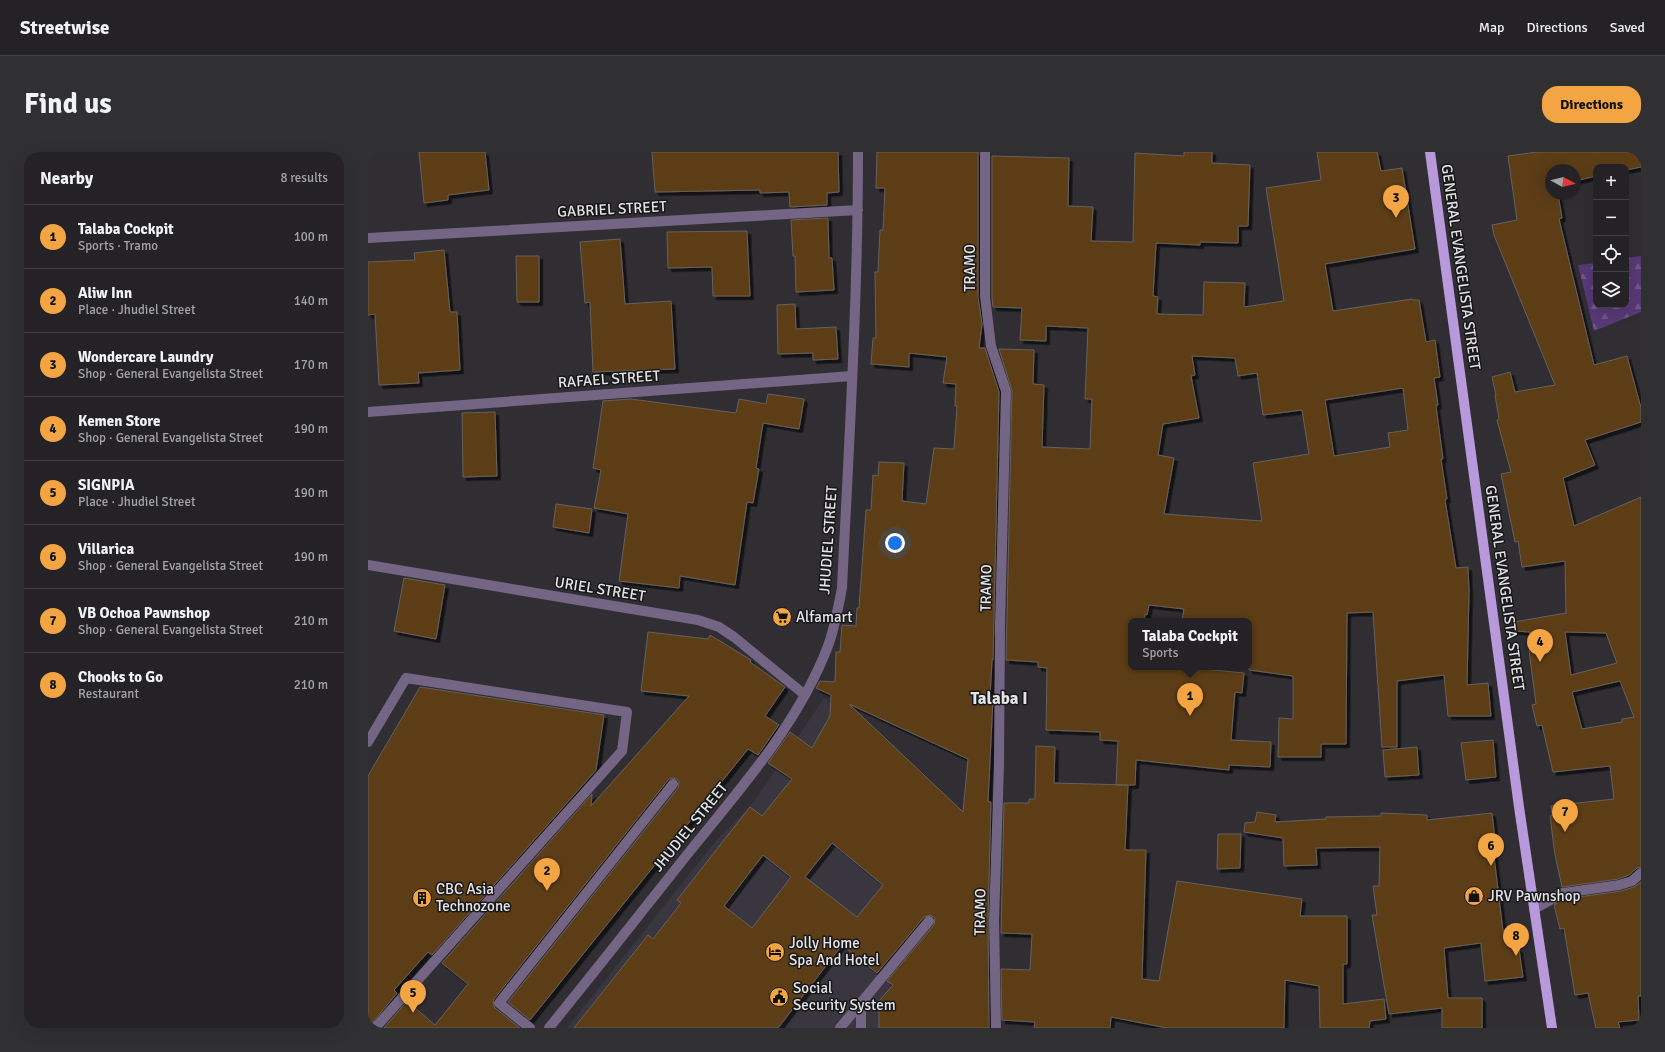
<!DOCTYPE html>
<meta charset="utf-8">
<style>
:root{--surface:#242226;--page:#302f32;--text:#f1f3f6;--muted:#a3a4a7;--line:#413f43;--accent:#f3a443}
body{margin:0;font-family:Signika,sans-serif;background:var(--page);color:var(--text)}
.controls{position:absolute;right:12px;top:12px;display:grid;overflow:hidden;border-radius:8px;box-shadow:0 4px 16px #0002}
.controls button{width:36px;height:36px;display:grid;place-items:center;padding:0;border:0;border-bottom:1px solid var(--line);background:var(--surface);color:var(--text);font:20px sans-serif}
.compass{position:absolute;left:1177px;top:12px;width:36px;height:36px;border-radius:50%;background:var(--surface);box-shadow:0 4px 16px #0002;rotate:98deg}
.you{position:absolute;left:527px;top:391px;width:14px;height:14px;margin:-10px;border:3px solid #fff;border-radius:50%;background:#1a73e8;box-shadow:0 0 0 6px #1a73e833}
.badge{display:grid;place-items:center;width:26px;height:26px;border-radius:50%;background:var(--accent);color:#111;font-size:13px;font-weight:700}
.pin{position:absolute;translate:-50% -33px;filter:drop-shadow(0 1px 2px #0008)}
.pin::after{content:'';position:absolute;top:21px;width:14px;height:12px;background:inherit;clip-path:polygon(0 0,100% 0,50% 100%)}
.popup{position:absolute;left:760px;top:466px;width:124px;height:52px;box-sizing:border-box;display:grid;place-content:center;border-radius:8px;background:var(--surface);filter:drop-shadow(0 1px 3px #0005);font-size:13px;white-space:nowrap;color:var(--muted)}
.popup b{font-size:15px;color:var(--text)}
.popup::after{content:'';position:absolute;left:50%;top:100%;margin-left:-8px;border:8px solid transparent;border-top-color:var(--surface)}
.list{margin:0;padding:0;list-style:none}
h2{display:flex;justify-content:space-between;align-items:center;height:52px;margin:0;padding:0 16px;font-size:17px}
h2 small{font-size:13px;font-weight:400;color:var(--muted)}
.list li{display:grid;grid-template-columns:26px 1fr auto;gap:12px;align-items:center;box-sizing:border-box;height:64px;padding:0 16px;border-top:1px solid var(--line)}
.list b{display:block;font-size:15px;white-space:nowrap}
.list p{margin:0;font-size:13px;white-space:nowrap;color:var(--muted)}
.list em{font-size:13px;font-style:normal;color:var(--muted)}
.icon{flex:none;width:22px;height:22px;fill:none;stroke:currentColor;stroke-width:2;stroke-linecap:round;stroke-linejoin:round}
.map{position:relative;flex:none;width:1273px;height:876px;overflow:hidden;border-radius:16px}
header{display:flex;align-items:center;gap:24px;box-sizing:border-box;height:56px;padding:0 20px;background:var(--surface);border-bottom:1px solid var(--line)}
header strong{font-size:19px}
nav{display:flex;gap:22px;margin-inline-start:auto;font-size:14px}
.intro{display:flex;align-items:center;justify-content:space-between;box-sizing:border-box;height:96px;padding:0 24px}
h1{margin:0;font-size:28px}
.button{padding:10px 18px;border-radius:16px;background:var(--accent);color:#111;font-size:14px;font-weight:700}
main{display:flex;gap:24px;padding:0 24px}
aside{flex:1;background:var(--surface);border-radius:16px;box-shadow:0 4px 16px #0002}
.map>svg:first-child{display:block}
.built{fill:#3a3640}
.forest{fill:url(#forest-firs)}
.building{fill:#5c3c15;stroke:#66615d;fill-rule:evenodd;filter:url(#shadow)}
.lines{fill:none;stroke-linecap:round;stroke-linejoin:round}
.minor{stroke:#746585;stroke-width:10}
.major{stroke:#b899db;stroke-width:10}
.labels{text-anchor:middle;stroke-width:3;stroke-linejoin:round;paint-order:stroke}
.street-label{font-size:15px;fill:#e5e4e7;stroke:#171719}
.poi-label{font-size:15px;fill:#e5e4e7;stroke:#171719;text-anchor:start}
.quarter-label{font-size:17px;font-weight:bold;fill:#e5e4e7;stroke:#171719}
</style>
<header>
<strong>Streetwise</strong>
<nav><a>Map</a><a>Directions</a><a>Saved</a></nav>
</header>
<div class="intro"><h1>Find us</h1><a class="button">Directions</a></div>
<main>
<aside>
<h2>Nearby<small>8 results</small></h2>
<ul class="list">
<li><span class="badge">1</span><div><b>Talaba Cockpit</b><p>Sports · Tramo</p></div><em>100 m</em></li>
<li><span class="badge">2</span><div><b>Aliw Inn</b><p>Place · Jhudiel Street</p></div><em>140 m</em></li>
<li><span class="badge">3</span><div><b>Wondercare Laundry</b><p>Shop · General Evangelista Street</p></div><em>170 m</em></li>
<li><span class="badge">4</span><div><b>Kemen Store</b><p>Shop · General Evangelista Street</p></div><em>190 m</em></li>
<li><span class="badge">5</span><div><b>SIGNPIA</b><p>Place · Jhudiel Street</p></div><em>190 m</em></li>
<li><span class="badge">6</span><div><b>Villarica</b><p>Shop · General Evangelista Street</p></div><em>190 m</em></li>
<li><span class="badge">7</span><div><b>VB Ochoa Pawnshop</b><p>Shop · General Evangelista Street</p></div><em>210 m</em></li>
<li><span class="badge">8</span><div><b>Chooks to Go</b><p>Restaurant</p></div><em>210 m</em></li>
</ul>
</aside>
<div class="map">
<svg width="1273" height="876" viewBox="0 0 1273 876">
<defs>
<pattern id="forest-firs" width="22" height="20" patternUnits="userSpaceOnUse"><rect width="22" height="20" fill="#573975"/><path d="M5 1l3.5 6h-7zM16 11l3.5 6h-7z" fill="#6f5689"/></pattern>
<filter id="shadow"><feDropShadow dx="3.5" dy="3.5" stdDeviation="0" flood-color="#0009"/></filter>
</defs>
<rect width="100%" height="100%" fill="#302e33"/>
<path class="built" d="M456,546l73,52 39,37 4,241h-373l147,-185 40,-41z"/>
<path class="forest" d="M1273,104v56l-47,19 -16,-66 18,-2v42h30v-47z"/>
<path class="building" d="M51,0h66l4,38 -41,5v5l-24,3z
M284,0h186l1,40 -12,1v12l-37,2 -1,-15 -29,1v-3l-105,2z
M509,0h101v145l4,27 -3,24h6l14,44 -6,268h-1l-2,37 3,1 -5,104h3l-3,118 1,108h-110v-27l14,-16 -6,-4 47,-56 1,-7 -5,-3 -6,2 -47,56 -35,-28 -64,83h-204l74,-93 5,4 28,-36 -4,-3 73,-93 12,9 30,-37 -24,-16 22,-31 22,16 18,-32 1,-21 -15,-7 4,-7 15,1 1,-30h4l2,-27 14,1 1,-18h2l7,-98h5l2,-35 5,1 1,-14 25,1 -2,38 24,3 8,-56 20,1 3,-43h-2l1,-22 -13,-1 4,-26 -38,-4v14l-38,-3 2,-26h3l-1,-66h3l2,-42h3l2,-42h-9zM481,552l119,55 -5,53zM464,691l51,42 -26,32 -52,-40zM395,703l28,22 -39,51 -28,-22z
M816,0h28v11l38,2 -2,61h-10v17l-38,-1v3l-44,-2 -3,53 5,1 -1,17 46,1 1,-33 41,1 -1,24 40,-6 -18,-113 55,-8 -4,-28h60l4,19 21,-3 13,81 -90,15 8,47 79,-12v1h7l7,42 9,-2 5,37 -6,1 4,27 -2,1 7,53h-2l6,40 -2,1 11,68 12,-1 1,24 -2,94 21,-2 3,33h-43l-4,-41 -47,6v66h-15l-9,-135 -26,1 -1,131h-25v13h-43l1,-39 14,1v-43l-44,-6v-49h-67l2,-12 -35,-4 -2,10 -2,-1 -1,7h-13v46h52l61,6 -2,20 -7,-1 -4,48 40,2 -1,25 -41,-2v5l-93,-10 -1,25h-19l2,-44 -18,-1v-8l-54,-2 1,-62 -9,-1v-5l-32,-2 6,-269 -13,-42 35,1 -1,34 11,1 -2,62 48,2 2,-50h-7l3,-71 -42,-2v15l-26,-1 2,-32 -29,-1 -1,-10v-141l77,2 -1,48 25,1 -2,34 42,1 2,-89 49,3zM824,204l43,2 3,18 19,-3 6,42 39,-5 7,44 -56,9 9,58 -98,-7 10,-56 -16,-3 5,-31 36,-6 -8,-42 4,-1zM1035,236l5,42 -20,3 2,14 -56,9 -9,-56z
M1169,0h104v15l-15,3v-3h-30v9l-21,5v-11h-24v24h7l4,24 -3,1 35,146 33,-9 14,52v14l-56,18 10,25 -32,13 11,48 67,-29v370l-4,1 -8,7 -11,4 -56,8 -7,-32 -5,-39 2,-1 -1,-9 63,-7 -4,-33 -57,6 -11,-47 -5,1 -5,-21 4,-1 -7,-54h4l-3,-18 -15,-1 -1,-9 52,-9 -1,-52 -43,6 -4,-26 -3,1 -14,-68 10,-2 -14,-52 2,-1 -4,-24h1l-4,-18 18,-5 5,20 40,-7 -61,-150 -2,-10 25,-5 -9,-64zM1197,480l41,1 11,30 -46,12zM1252,529l14,36 -12,2v3l-40,7 -10,-37z
M460,66l1,40h3l2,32 -38,2 -1,-36h-2l-2,-36z
M379,79l3,65h-37l-1,-29 -44,1 -1,-36z
M252,87l5,65 46,-3 4,68 -82,3 -3,-70 -5,1 -5,-61z
M76,98l6,62h7l3,58 -42,3 1,10 -40,2 -4,-71 -7,1v-53l47,-2 -1,-7z
M148,104h23v46h-22z
M427,152l1,25 40,-2 2,32 -25,1v-7l-35,1 -1,-49z
M400,242l36,5 -5,30 -36,-6 -7,45 3,1 -6,34 -6,-1 -12,83 -55,-9 -1,12 -60,-7 9,-67 -34,-6 7,-38 -8,-2 10,-67 28,-2 105,14 3,-14 27,5z
M127,260l2,64 -34,1 -1,-64z
M188,352l36,5 -3,24 -36,-6z
M36,426l41,7 -9,54 -42,-8z
M280,480l60,7 2,-4 41,25 -1,2 35,25 -20,29 14,9 -1,1 -20,29 -10,-6 -218,271 -22,-18 170,-214 1,-6 -2,-3 -6,-1 -3,2 -174,219 -1,3 2,6 25,20h-136l23,-27 28,24 33,-41 -26,-21 150,-169 -1,12 98,-110 -48,-5z
M52,535l184,28 -8,55 -164,185 -4,-3 -34,38 3,3 -29,35v-252z
M1125,588l3,37 -30,3 -5,-37z
M668,594l19,1 -1,36 74,2 -3,65h21l-4,129 17,2 18,-100 125,18 -2,17h47v48h-4v40l41,-5 2,20 -16,2 -1,7h-49l-1,-42 -34,-6 -1,48h-117l-56,-11 -1,11h-76l1,-6 -33,-2 -1,-51 29,1 2,-36 -31,-1 3,-130h25v-4h6z
M1049,595l2,28 -34,2 -2,-27z
M889,660l19,3 -1,7 51,-3v-2l55,-1v-3l46,2v5l65,-7 4,35h-3l10,83 6,-1 3,20 7,-1 4,28 -38,4 -4,-38 -37,5 4,50h34v30h-40v-20l-53,6 -17,-99h5l-4,-29h6l1,-39 -64,1 1,17 -33,1 -1,-28 -39,-6 1,-9 10,-1z
M850,682h23l-1,34 -23,1z
M1273,730v114h-3l1,24 -21,2 2,6h-24l-8,-35 -13,2 -11,-67 -4,1 -6,-24 11,-6 56,-8 13,-4z"/>
<g class="lines">
<path class="minor" d="M617,0v145l6,49 15,45 -6,233 -1,141 -5,155 2,108
M0,86l490,-28
M0,260l484,-36
M0,413l330,55 21,7 15,10 71,58
M0,590l38,-64 221,34 -5,39 -247,277
M1166,757l29,-16 56,-8 13,-4 9,-8
M493,851v25
M162,876l-31,-25 174,-219
M181,876c46,-57 92,-115 137,-172 52,-65 112,-131 142,-210 7,-19 10,-38 14,-58 7,-145 16,-291 16,-436
M472,876l89,-107"/>
<path class="major" d="M1062,0l89,655 33,221"/>
</g>
<defs>
<symbol id="supermarket-disc" viewBox="-11 -11 22 22"><circle r="9.5" fill="#f3a443" stroke="#171719"/><path d="M-6-5.5h2.5l.6 2H6L4.5 2H-2.5L-4.4-4H-6ZM-1.5 3.2a1.3 1.3 0 1 0 .1 0ZM3 3.2a1.3 1.3 0 1 0 .1 0Z" fill="#111"/></symbol>
<symbol id="shop-disc" viewBox="-11 -11 22 22"><circle r="9.5" fill="#f3a443" stroke="#171719"/><path d="M-5-2.5h2.3a2.7 3.5 0 0 1 5.4 0H5L5.5 6h-11ZM-1.5-2.5h3a1.5 2.3 0 0 0-3 0Z" fill="#111"/></symbol>
<symbol id="building-disc" viewBox="-11 -11 22 22"><circle r="9.5" fill="#f3a443" stroke="#171719"/><path d="M-4-6H4V6H1V3H-1V6H-4ZM-2.5-4.3h1.7v1.8h-1.7ZM.8-4.3h1.7v1.8H.8ZM-2.5-1h1.7V.8h-1.7ZM.8-1h1.7V.8H.8Z" fill="#111"/></symbol>
<symbol id="hotel-disc" viewBox="-11 -11 22 22"><circle r="9.5" fill="#f3a443" stroke="#171719"/><path d="M-6-4.5h1.5V1H6V5H4.5V3h-9V5H-6ZM-4 0a1.8 1.8 0 1 1 3.6 0ZM.5 0V-2.5h3Q6-2.5 6 0Z" fill="#111"/></symbol>
<symbol id="civic-disc" viewBox="-11 -11 22 22"><circle r="9.5" fill="#f3a443" stroke="#171719"/><path d="M-.6-6.5H3V-4.5H.6V-3L4-1V1h2V6H-6V1h2V-1L-.6-3ZM-1.2 2.5V6h2.4V2.5Z" fill="#111"/></symbol>
</defs>
<g fill-rule="evenodd">
<use href="#supermarket-disc" x="403" y="454" width="22" height="22"/>
<use href="#shop-disc" x="1095" y="733" width="22" height="22"/>
<use href="#building-disc" x="43" y="735" width="22" height="22"/>
<use href="#hotel-disc" x="396" y="789" width="22" height="22"/>
<use href="#civic-disc" x="400" y="834" width="22" height="22"/>
</g>
<g class="labels">
<g class="street-label">
<text transform="translate(244 57) rotate(-3)" y="5">GABRIEL STREET</text>
<text transform="translate(1093 115) rotate(82)" y="5">GENERAL EVANGELISTA STREET</text>
<text transform="translate(602 116) rotate(-90)" y="5">TRAMO</text>
<text transform="translate(241 227) rotate(-4)" y="5">RAFAEL STREET</text>
<text transform="translate(460 388) rotate(-86)" y="5">JHUDIEL STREET</text>
<text transform="translate(618 436) rotate(-89)" y="5">TRAMO</text>
<text transform="translate(1137 436) rotate(82)" y="5">GENERAL EVANGELISTA STREET</text>
<text transform="translate(232 437) rotate(9)" y="5">URIEL STREET</text>
<text transform="translate(322 675) rotate(-51)" y="5">JHUDIEL STREET</text>
<text transform="translate(612 760) rotate(-89)" y="5">TRAMO</text>
</g>
<g class="poi-label">
<text x="428" y="470">Alfamart</text>
<text x="68" y="742">CBC Asia<tspan x="68" dy="17">Technozone</tspan></text>
<text x="1120" y="749">JRV Pawnshop</text>
<text x="421" y="796">Jolly Home<tspan x="421" dy="17">Spa And Hotel</tspan></text>
<text x="425" y="841">Social<tspan x="425" dy="17">Security System</tspan></text>
</g>
<g class="quarter-label">
<text x="631" y="552">Talaba I</text>
</g>
</g>
</svg>
<div class="controls">
<button>+</button>
<button>−</button>
<button><svg class="icon" aria-label="locate" viewBox="0 0 24 24"><circle cx="12" cy="12" r="6"/><path d="M12 2v4M12 18v4M2 12h4M18 12h4"/></svg></button>
<button><svg class="icon" aria-label="layers" viewBox="0 0 24 24"><path d="M12 4l9 5-9 5-9-5zM3 14l9 5 9-5"/></svg></button>
</div>
<svg class="compass" viewBox="-18 -18 36 36"><path d="M0-13l5 13h-10z" fill="#e53935"/><path d="M0 13l5-13h-10z" fill="#a3a4a7"/></svg>
<div class="you"></div>
<div class="pin badge" style="left:822px;top:564px">1</div>
<div class="popup"><b>Talaba Cockpit</b>Sports</div>
<div class="pin badge" style="left:179px;top:739px">2</div>
<div class="pin badge" style="left:1028px;top:66px">3</div>
<div class="pin badge" style="left:1172px;top:510px">4</div>
<div class="pin badge" style="left:45px;top:861px">5</div>
<div class="pin badge" style="left:1123px;top:714px">6</div>
<div class="pin badge" style="left:1197px;top:680px">7</div>
<div class="pin badge" style="left:1148px;top:804px">8</div>
</div>
</main>
